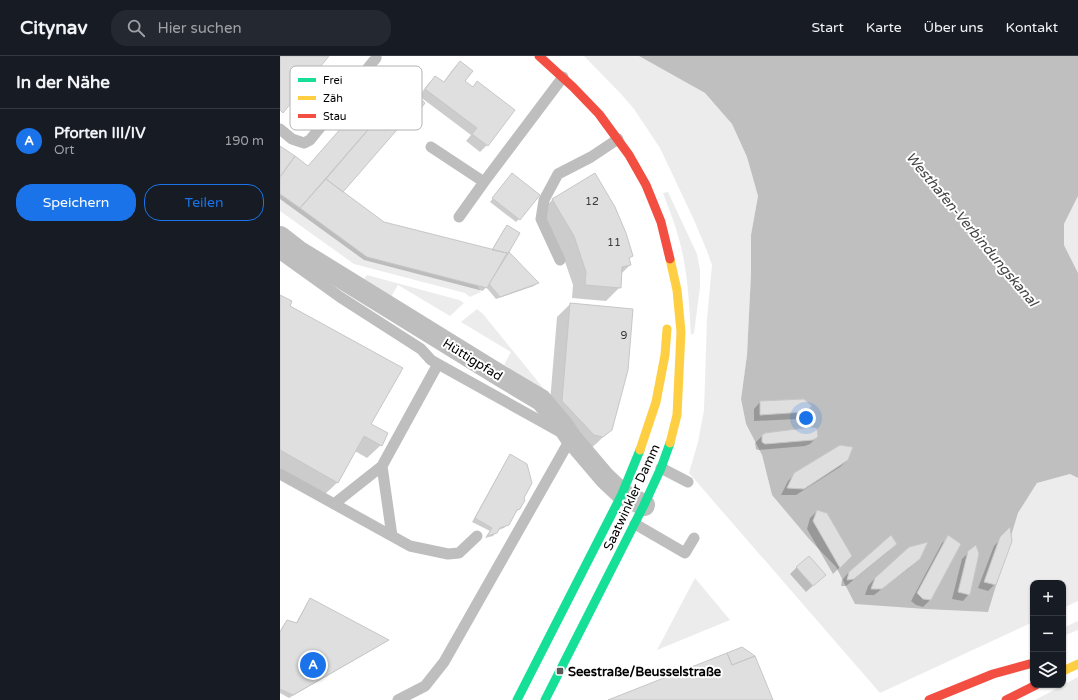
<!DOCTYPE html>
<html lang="de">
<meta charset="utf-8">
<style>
:root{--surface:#171b24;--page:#242831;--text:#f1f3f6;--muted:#9ea1a6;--line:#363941;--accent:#1a73e8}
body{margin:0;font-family:"Varela Round",sans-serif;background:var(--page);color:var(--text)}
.controls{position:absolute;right:12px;bottom:12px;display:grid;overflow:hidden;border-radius:8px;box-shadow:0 1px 3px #0004}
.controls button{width:36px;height:36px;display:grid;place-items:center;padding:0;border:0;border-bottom:1px solid var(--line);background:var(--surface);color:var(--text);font:20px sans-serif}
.you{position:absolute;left:526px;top:362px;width:14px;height:14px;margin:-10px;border:3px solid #fff;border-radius:50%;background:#1a73e8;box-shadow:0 0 0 6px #1a73e833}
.badge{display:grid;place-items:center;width:26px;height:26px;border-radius:50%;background:var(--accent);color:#fff;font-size:13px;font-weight:700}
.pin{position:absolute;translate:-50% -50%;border:2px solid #fff;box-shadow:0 1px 4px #0006}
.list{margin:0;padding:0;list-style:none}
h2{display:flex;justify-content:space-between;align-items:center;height:52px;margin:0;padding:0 16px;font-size:17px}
h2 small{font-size:13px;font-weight:400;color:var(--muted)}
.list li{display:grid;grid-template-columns:26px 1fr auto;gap:12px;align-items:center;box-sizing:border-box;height:64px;padding:0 16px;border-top:1px solid var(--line)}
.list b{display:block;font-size:15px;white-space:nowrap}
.list p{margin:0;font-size:13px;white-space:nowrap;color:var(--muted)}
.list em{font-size:13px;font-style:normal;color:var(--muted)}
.actions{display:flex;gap:8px;padding:12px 16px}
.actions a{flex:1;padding:9px 0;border:1px solid var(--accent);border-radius:16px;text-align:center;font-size:14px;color:var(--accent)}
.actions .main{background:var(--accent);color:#fff}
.icon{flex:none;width:22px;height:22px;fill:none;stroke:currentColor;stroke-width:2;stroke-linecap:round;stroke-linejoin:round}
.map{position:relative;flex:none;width:798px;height:644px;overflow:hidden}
header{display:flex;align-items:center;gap:24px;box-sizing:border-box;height:56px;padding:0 20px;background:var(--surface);border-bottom:1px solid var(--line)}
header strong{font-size:19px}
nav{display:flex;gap:22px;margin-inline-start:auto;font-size:14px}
.search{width:280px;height:36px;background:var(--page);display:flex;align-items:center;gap:10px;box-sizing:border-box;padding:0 14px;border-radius:16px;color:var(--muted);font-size:15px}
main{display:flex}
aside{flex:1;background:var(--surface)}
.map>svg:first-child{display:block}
.green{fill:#ececec}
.water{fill:#bfbfbf}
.shadow{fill:#0003}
.building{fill:#dfdfdf;stroke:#c7c7c7}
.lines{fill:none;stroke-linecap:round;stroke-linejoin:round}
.lane{stroke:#bebebe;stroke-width:11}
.street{stroke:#bebebe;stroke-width:22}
.fast{stroke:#16e098;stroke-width:9}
.slow{stroke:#ffcf43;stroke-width:9}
.jam{stroke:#f24e42;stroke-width:9}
.poi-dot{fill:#595959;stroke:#fff;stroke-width:1.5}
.labels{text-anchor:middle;stroke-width:4;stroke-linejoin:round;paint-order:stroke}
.number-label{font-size:11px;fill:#383838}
.street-label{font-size:13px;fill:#000;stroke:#fff}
.poi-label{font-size:13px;font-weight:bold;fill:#000;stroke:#fff;text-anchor:start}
.water-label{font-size:14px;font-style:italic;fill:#444;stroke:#fff}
.key{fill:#fff;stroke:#b2b2b2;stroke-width:1}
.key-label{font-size:11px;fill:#000}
</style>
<header>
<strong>Citynav</strong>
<div class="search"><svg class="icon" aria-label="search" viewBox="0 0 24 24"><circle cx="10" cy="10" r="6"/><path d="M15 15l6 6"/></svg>Hier suchen</div>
<nav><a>Start</a><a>Karte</a><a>Über uns</a><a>Kontakt</a></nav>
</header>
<main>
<aside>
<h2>In der Nähe<small></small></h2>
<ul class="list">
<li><span class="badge">A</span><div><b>Pforten III/IV</b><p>Ort</p></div><em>190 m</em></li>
</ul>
<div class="actions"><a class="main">Speichern</a><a>Teilen</a></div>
</aside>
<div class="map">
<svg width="798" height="644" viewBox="0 0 798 644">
<rect width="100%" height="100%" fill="#fff"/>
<path class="green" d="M304,0h55l66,37 27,31 15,33 11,39 -7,39v38l-4,82 -6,44 5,25 16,31 10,40 37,44 27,28 19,36 132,9 31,-99 19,-30 33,-9 8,4v123l-15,7v-25h-30v39l-153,71 -191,-220 9,-31 6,-32 3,-91 5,-54 -5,-14 -13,-31 -34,-72 -26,-39 -12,-14z
M388,136l29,62 3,16v17l-6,46 -3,2c-2,-31 -3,-62 -11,-92 -4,-17 -11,-34 -17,-50z
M0,138l87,63 110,28 4,7 -11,5 -5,-4 -111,-29 -74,-53z
M798,140v77l-14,-28v-21z
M87,219l92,25 5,3 -14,13 -52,-31 -7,12 -28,-17z
M197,253l6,5 61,75 -40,-24 7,-13 -50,-30z
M415,522l35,42 -73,30z
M798,565v9l-15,6v-8z
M798,621v23h-43l2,-1z"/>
<path class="water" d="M359,0h439v140l-14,28v21l14,28v205l-8,-4 -33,9 -19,30 -30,99 -62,-3 -71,-5 -19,-37 -27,-28 -37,-44 -10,-40 -16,-31 -5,-25 6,-44 4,-82v-38l7,-39 -11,-39 -15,-33 -27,-31z"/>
<path class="shadow" d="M180,6l4,20 23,63 -7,7 -14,-11 5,-6 -52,-39 9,-12 7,-7 8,6 10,-14z
M123,35l5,31 -3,3 -4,-3 -59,70 42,31 108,27 12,-21 3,-3 1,26 29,31 -3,3 -38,13 -10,-12 -3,4 -119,-31 -84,-61v-52l27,20 62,-70 16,14z
M229,122l10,41 -3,3 -26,-20z
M273,143l79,57 -4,4 2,5 -9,9 -1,13 -14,14 -34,-3 1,-13 -12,-35 -22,-37z
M0,240l8,10 82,119 11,20 -14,13 -12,-7 -17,31 -14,13 -44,-24z
M290,248l41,125 -14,14 -8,7 -40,-36 8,-97z
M480,346l50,4 -13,13 -43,2v-12z
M482,380l55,1 -7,7 -5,2 -47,4 -2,-1 -1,-6z
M231,399l12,43 -4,11 -3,3 -8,12 -4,4 -6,2 -5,6 -8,2 5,-7 -18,-9 35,-63z
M568,404l-8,7 -44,28h-15l7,-14 7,-7z
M537,455l27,52 -11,11 -26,-45 3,-11z
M730,473l-15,55 -7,7 -10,-3 16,-42z
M669,481l-19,63 -7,7 -7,-2 -5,-4 31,-58z
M609,495l-43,35h-5l1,-6 7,-8z
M689,496v42l-6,7 -11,-2 10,-40z
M632,510l-38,29h-9l3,-9 7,-8z
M517,511l20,15 -11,10 -16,-18z
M30,544l77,40 -3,3 -95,55 -9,-5v-62l4,-7 3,-3 9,2 11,-20z"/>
<path class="building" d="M0,0h49l-46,57 -3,-3z
M180,5l13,10 -8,10 8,6 4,-6 38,29 -27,36 -16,-12 5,-6 -52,-39 10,-13 9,6z
M89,40l16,14 -85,98 -20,-14v-17l15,-21 13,10z
M141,43l4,4 -3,4 -5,-4z
M105,54l17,14 -59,68 -17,-13z
M0,90l15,10 -15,21z
M232,117l28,22 -20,25 -28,-22z
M315,117l20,34 11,26 7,23 -4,2 2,7 -9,2 -1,21 -36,-3 1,-13 -12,-36 -22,-37z
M46,123l58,43 123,31 -20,35 -120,-31 -67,-49z
M227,169l13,8 -11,19 -2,1 -15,-3z
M229,196l30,31 -39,14 -11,-13z
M0,239l12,6 -2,5 113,62 -32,56 17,9 -6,13 -18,-10 -26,47 -58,-33z
M290,247l63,6 -5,61 -16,60 -9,7 -9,-2 -32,-34z
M524,343l8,7 -7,6 -45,3v-14z
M532,371l5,1 1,9 -5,3 -48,4 -3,-2v-7l3,-2z
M560,389l13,2 -5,13 -44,29 -17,-1 7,-15z
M230,398l17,10 5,19 -8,15 1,2 -5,9 -3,1 -8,15 -9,3 -3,5 -10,3 5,-8 -17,-10z
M537,454l10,3 25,43 -12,12 -27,-47z
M730,471l2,14 -16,44 -12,-3 16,-45z
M611,479l6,9 -43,35 -7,1 2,-8z
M668,479l13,9 -30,56 -8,-1 -6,-6z
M648,486l-8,17 -38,30h-11l4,-11 34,-31z
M696,489l3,9 -9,41 -12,-3 10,-41z
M529,500l17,19 -13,11 -17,-19z
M30,542l79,42 -96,55 -13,-6v-57l7,-12 10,3z
M462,591l13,9 -23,9 -5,-12z
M447,597l5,12 23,-9 18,44h-165z"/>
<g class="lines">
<path class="lane" d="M0,73l12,10 12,4 6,-3 66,-82v-2
M151,91l53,35
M179,161l25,-35 79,-105
M0,198l60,43 81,52 10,11 7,4 -56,102 -48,38
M280,204l-19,-41 3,-19 14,-26 33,-17 27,-18
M102,410l10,70
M381,412l27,14
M0,418l130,72 38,8 11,-1 18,-17
M355,468l50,29 9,-15
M118,644l27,-14 19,-24 127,-224 -133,-74"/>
<path class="street" d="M0,181l18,14 201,124 42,25 22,26 8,12 34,40 17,16 22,11"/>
<path class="fast" d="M237,644l105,-206 18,-44
M265,644l99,-195 17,-37 9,-25"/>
<path class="slow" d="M390,387l7,-28 4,-83 -4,-42 -7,-31
M360,394l16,-48 9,-47 2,-26
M783,615l15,-7"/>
<path class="jam" d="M259,0l34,31 26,27 30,41 17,30 15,37 9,37
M649,644l64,-26 40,-11
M726,644l30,-15"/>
</g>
<rect class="poi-dot" x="276" y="611" width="8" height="8" rx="2"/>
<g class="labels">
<g class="number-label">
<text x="312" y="149">12</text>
<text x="334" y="190">11</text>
<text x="344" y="283">9</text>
</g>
<g class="street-label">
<text transform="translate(193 303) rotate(32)" y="5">Hüttigpfad</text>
<text transform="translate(351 441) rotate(-65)" y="5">Saatwinkler Damm</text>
</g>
<g class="poi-label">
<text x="288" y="620">Seestraße/Beusselstraße</text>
</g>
<g class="water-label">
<text transform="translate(692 173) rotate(50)" y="5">Westhafen-Verbindungskanal</text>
</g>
</g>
<rect x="10" y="10" width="132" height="64" rx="6" class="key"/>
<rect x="18" y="22" width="18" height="4" fill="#16e098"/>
<rect x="18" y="40" width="18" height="4" fill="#ffcf43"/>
<rect x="18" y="58" width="18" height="4" fill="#f24e42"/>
<g class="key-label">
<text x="43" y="28">Frei</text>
<text x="43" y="46">Zäh</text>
<text x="43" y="64">Stau</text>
</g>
</svg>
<div class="controls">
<button>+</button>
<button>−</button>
<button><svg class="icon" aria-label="layers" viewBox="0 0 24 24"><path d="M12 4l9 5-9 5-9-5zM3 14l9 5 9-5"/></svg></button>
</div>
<div class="you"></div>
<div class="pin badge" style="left:33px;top:609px">A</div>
</div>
</main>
